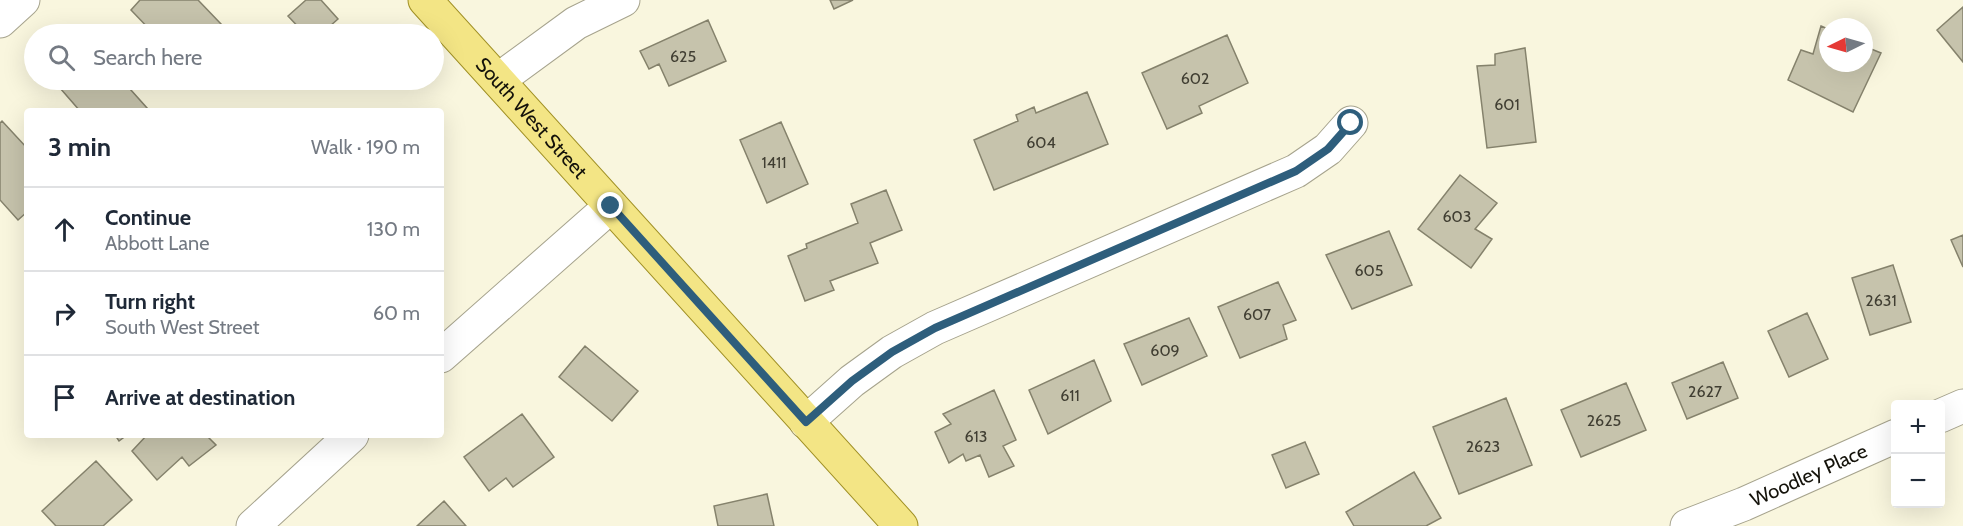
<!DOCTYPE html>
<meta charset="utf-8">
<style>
:root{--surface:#fff;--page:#f6f6f7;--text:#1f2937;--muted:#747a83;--line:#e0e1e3}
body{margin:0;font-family:Cabin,sans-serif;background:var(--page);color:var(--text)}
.controls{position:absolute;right:18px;bottom:18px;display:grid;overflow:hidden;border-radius:6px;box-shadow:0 6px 24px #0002}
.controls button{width:54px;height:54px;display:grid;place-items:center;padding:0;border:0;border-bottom:2px solid var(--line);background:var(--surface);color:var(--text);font:30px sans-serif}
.compass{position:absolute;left:1819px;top:18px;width:54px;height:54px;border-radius:50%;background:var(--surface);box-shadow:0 6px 24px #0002;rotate:265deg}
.stop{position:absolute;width:18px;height:18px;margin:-14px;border:4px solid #2e5e7c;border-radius:50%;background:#fff}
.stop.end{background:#2e5e7c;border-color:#fff;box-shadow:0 2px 6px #0008}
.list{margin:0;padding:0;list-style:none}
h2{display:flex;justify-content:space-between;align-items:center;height:78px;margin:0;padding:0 24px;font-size:26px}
h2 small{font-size:20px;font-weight:400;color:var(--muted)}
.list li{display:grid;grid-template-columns:39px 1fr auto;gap:18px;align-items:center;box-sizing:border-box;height:84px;padding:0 24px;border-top:2px solid var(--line)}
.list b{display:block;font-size:22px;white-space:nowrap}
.list p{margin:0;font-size:20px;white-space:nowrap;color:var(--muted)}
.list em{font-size:20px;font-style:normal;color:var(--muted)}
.icon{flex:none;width:33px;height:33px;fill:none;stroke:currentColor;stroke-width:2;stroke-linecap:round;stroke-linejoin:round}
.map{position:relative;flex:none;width:1963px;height:526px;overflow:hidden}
.search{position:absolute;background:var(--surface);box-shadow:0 6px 24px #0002;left:24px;top:24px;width:420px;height:66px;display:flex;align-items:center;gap:15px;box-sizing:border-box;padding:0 21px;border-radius:33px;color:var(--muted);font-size:22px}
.panel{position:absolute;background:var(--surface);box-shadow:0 6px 24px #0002;left:24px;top:108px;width:420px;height:330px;border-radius:6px}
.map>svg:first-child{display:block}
.building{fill:#c6c3ac;stroke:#85826c;stroke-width:1.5}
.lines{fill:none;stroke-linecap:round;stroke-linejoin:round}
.minor-casing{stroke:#a6a38d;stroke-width:35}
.major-casing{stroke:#a09025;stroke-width:35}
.minor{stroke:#fff;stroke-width:33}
.major{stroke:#f3e585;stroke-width:33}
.route{stroke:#2e5e7c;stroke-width:8}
.labels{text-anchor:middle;stroke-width:4.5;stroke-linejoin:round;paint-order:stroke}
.number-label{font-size:16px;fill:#403e32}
.street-label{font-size:20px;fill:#14120a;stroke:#fff}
</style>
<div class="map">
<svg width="1963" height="526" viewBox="0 0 1963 526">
<rect width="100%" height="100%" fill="#f9f6de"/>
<path class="building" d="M140,0h58l23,24 -11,10h-56l-23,-24z
M306,0h15l17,19 -17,15h-16l-17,-18z
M830,0h23l-19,9z
M1963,7v55l-26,-32z
M708,20l18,41 -57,25 -10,-22 -10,5 -9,-18z
M1821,26l7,3v34h36v-17l17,7 -28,59 -65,-32 13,-30 12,4z
M1227,35l21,48 -49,23 3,7 -35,16 -25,-56z
M1525,48l11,94 -49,6 -10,-82 18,-1v-11z
M53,80h69l25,28 -4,3h-63z
M1087,92l21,52 -114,46 -20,-50 44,-19 -2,-6 18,-8 2,6z
M2,121l25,27v64l-9,8 -18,-20v-77z
M781,122l27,62 -41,19 -27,-63z
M1460,175l37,28 -22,26 17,10 -21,29 -53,-39z
M886,190l16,40 -32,13 8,20 -48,18 4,9 -29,11 -17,-45 19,-8 -1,-4 52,-21 -7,-19z
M1389,231l23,54 -60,24 -26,-54z
M1963,235v32l-12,-27z
M1893,265l18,57 -41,13 -18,-57z
M1278,282l18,38 -13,5 4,14 -47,19 -22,-51z
M1807,313l21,46 -39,18 -21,-46z
M1189,318l18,38 -65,29 -18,-41z
M585,346l53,45 -26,30 -53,-44z
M1094,360l17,41 -63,33 -19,-44z
M1723,362l15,36 -51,21 -15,-36z
M1626,383l20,47 -65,27 -20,-47z
M994,390l22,50 -13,6 11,20 -25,11 -9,-22 -14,6 -3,-7 -14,9 -14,-31 16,-8 -8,-10z
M1506,398l26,67 -73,29 -26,-67z
M522,414l32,43 -41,30 -7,-9 -17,13 -25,-34z
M115,435h12l-8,6z
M147,435h59l10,10 -27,21 -7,-9 -25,23 -25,-29z
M1305,442l14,32 -33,14 -14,-33z
M96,461l36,39 -29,26h-47l-14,-15z
M1414,472l27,46 -15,8h-72l-8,-14z
M767,494l7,32h-56l-4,-20z
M444,501l22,25h-49z"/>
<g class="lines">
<defs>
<g id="minor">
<path d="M0,21l23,-21"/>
<path d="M498,80l78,-57 47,-23"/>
<path d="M441,356l170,-150"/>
<path d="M1940,416l23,-10"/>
<path d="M806,422l46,-41 40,-29 43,-24 361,-157 32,-22 23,-26"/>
<path d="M253,526l99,-91"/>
<path id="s1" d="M1687,526l57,-22 152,-68"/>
</g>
<g id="major">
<path id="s2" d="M425,0l476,526"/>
</g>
</defs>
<use href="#minor" class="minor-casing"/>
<use href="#major" class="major-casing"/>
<use href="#minor" class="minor"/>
<use href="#major" class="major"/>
</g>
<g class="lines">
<path class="route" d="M611,206l195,216 46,-41 40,-29 43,-24 361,-157 32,-22 23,-26"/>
</g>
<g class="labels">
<g class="number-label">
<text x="683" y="62">625</text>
<text x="1195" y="84">602</text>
<text x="1507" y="110">601</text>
<text x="1041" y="148">604</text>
<text x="774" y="168">1411</text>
<text x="1457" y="222">603</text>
<text x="1369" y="276">605</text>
<text x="1881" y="306">2631</text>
<text x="1257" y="320">607</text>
<text x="1165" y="356">609</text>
<text x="1705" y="397">2627</text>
<text x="1070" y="401">611</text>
<text x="1604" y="426">2625</text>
<text x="976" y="442">613</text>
<text x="1483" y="452">2623</text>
</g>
<g class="street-label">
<text dy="7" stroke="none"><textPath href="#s2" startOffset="159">South West Street</textPath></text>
<text dy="7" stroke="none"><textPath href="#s1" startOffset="132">Woodley Place</textPath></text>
</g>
</g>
</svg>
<div class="controls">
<button>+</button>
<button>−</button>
</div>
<svg class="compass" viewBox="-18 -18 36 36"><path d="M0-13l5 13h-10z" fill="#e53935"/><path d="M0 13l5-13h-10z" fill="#747a83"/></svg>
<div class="stop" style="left:1351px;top:123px"></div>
<div class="stop end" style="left:611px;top:206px"></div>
<div class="search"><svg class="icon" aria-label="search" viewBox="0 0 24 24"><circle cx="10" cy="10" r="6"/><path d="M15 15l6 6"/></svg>Search here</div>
<section class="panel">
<h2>3 min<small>Walk · 190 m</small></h2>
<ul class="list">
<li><svg class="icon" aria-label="ahead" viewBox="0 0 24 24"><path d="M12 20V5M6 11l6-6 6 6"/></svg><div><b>Continue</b><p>Abbott Lane</p></div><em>130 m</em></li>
<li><svg class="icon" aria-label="right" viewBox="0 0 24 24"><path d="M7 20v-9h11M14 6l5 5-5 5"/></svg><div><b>Turn right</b><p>South West Street</p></div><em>60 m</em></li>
<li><svg class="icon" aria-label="arrive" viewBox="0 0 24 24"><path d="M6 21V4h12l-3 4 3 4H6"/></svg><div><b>Arrive at destination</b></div></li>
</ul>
</section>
</div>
